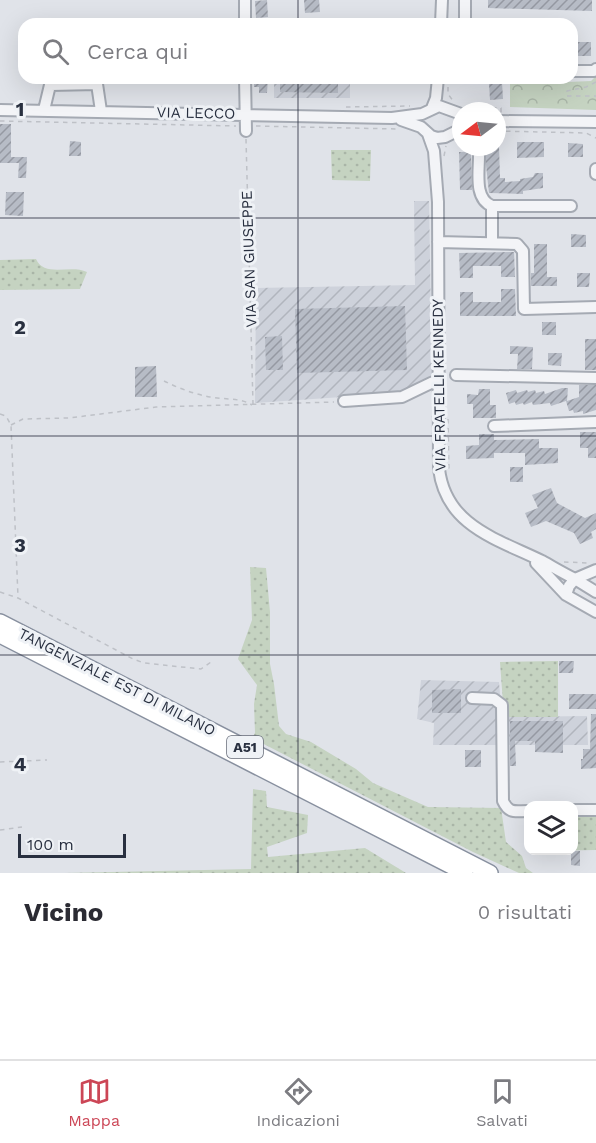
<!DOCTYPE html>
<html lang="it">
<style>
:root{--surface:#fff;--page:#f7f7f7;--text:#2b2b33;--muted:#7c7c81;--line:#e1e1e2;--accent:#cc4656}
body{margin:0;font-family:"Work Sans",sans-serif;background:var(--page);color:var(--text)}
.controls{position:absolute;right:18px;bottom:18px;display:grid;overflow:hidden;border-radius:12px;box-shadow:0 6px 24px #0002}
.controls button{width:54px;height:54px;display:grid;place-items:center;padding:0;border:0;border-bottom:2px solid var(--line);background:var(--surface);color:var(--text);font:30px sans-serif}
.compass{position:absolute;left:452px;top:102px;width:54px;height:54px;border-radius:50%;background:var(--surface);box-shadow:0 6px 24px #0002;rotate:254deg}
.scale{position:absolute;left:18px;bottom:15px;width:108px;box-sizing:border-box;padding-left:6px;border:3px solid #293040;border-top:0;font-size:16px;line-height:21px;white-space:nowrap;color:#293040;-webkit-text-stroke:4px #eff2f6;paint-order:stroke}
.list{margin:0;padding:0;list-style:none}
h2{display:flex;justify-content:space-between;align-items:center;height:78px;margin:0;padding:0 24px;font-size:26px}
h2 small{font-size:20px;font-weight:400;color:var(--muted)}
.icon{flex:none;width:33px;height:33px;fill:none;stroke:currentColor;stroke-width:2;stroke-linecap:round;stroke-linejoin:round}
.map{position:relative;flex:none;width:596px;height:873px;overflow:hidden}
.search{position:absolute;background:var(--surface);box-shadow:0 6px 24px #0002;left:18px;right:18px;top:18px;height:66px;display:flex;align-items:center;gap:15px;box-sizing:border-box;padding:0 21px;border-radius:18px;color:var(--muted);font-size:22px}
.sheet{height:186px;background:var(--surface)}
nav{display:flex;justify-content:space-around;align-items:center;box-sizing:border-box;height:84px;border-top:2px solid var(--line);background:var(--surface);font-size:16px;color:var(--muted)}
nav a{display:grid;justify-items:center;gap:3px}
nav .on{color:var(--accent)}
.map>svg:first-child{display:block}
.industrial{fill:url(#industrial-furrows)}
.grass{fill:url(#grass-dots)}
.park{fill:url(#park-crowns)}
.building{fill:url(#building-hatch)}
.lines{fill:none;stroke-linecap:round;stroke-linejoin:round}
.minor-casing{stroke:#a5aab3;stroke-width:14}
.highway-casing{stroke:#88909f;stroke-width:18}
.path{stroke:#bec1c7;stroke-width:1.5;stroke-dasharray:4.5 4.5;stroke-linecap:butt}
.minor{stroke:#f3f4f7;stroke-width:10}
.highway{stroke:#fff;stroke-width:15}
.grid{fill:none;stroke:#293040;stroke-width:1.5;stroke-opacity:0.55}
.labels{text-anchor:middle;stroke-width:6;stroke-linejoin:round;paint-order:stroke}
.shield{fill:#eff2f6;stroke:#646a77;stroke-width:1.5}
.shield-label{font-size:14px;font-weight:bold;fill:#293040}
.street-label{font-size:15px;fill:#293040;stroke:#eff2f6}
.grid-label{font-size:20px;text-anchor:middle;font-weight:bold;fill:#293040;stroke:#eff2f6;stroke-width:6;stroke-linejoin:round;paint-order:stroke}
</style>
<div class="map">
<svg width="596" height="873" viewBox="0 0 596 873">
<defs>
<pattern id="industrial-furrows" width="10" height="10" patternUnits="userSpaceOnUse" patternTransform="scale(1.5)"><rect width="10" height="10" fill="#ced2db"/><path d="M-1 1l2-2M0 10L10 0M9 11l2-2" fill="none" stroke="#b1b5bd"/></pattern>
<pattern id="grass-dots" width="8" height="8" patternUnits="userSpaceOnUse" patternTransform="scale(1.5)"><rect width="8" height="8" fill="#c5d3c1"/><path d="M2 2h.1M6 6h.1" fill="none" stroke="#a9b5a7" stroke-width="1.8" stroke-linecap="round"/></pattern>
<pattern id="park-crowns" width="20" height="18" patternUnits="userSpaceOnUse" patternTransform="scale(1.5)"><rect width="20" height="18" fill="#c5d3c1"/><path d="M2 6a3 3 0 1 1 6 0M12 15a3 3 0 1 1 6 0" fill="none" stroke="#a9b5a7"/></pattern>
<pattern id="building-hatch" width="6" height="6" patternUnits="userSpaceOnUse" patternTransform="scale(1.5)"><rect width="6" height="6" fill="#b7bcc6"/><path d="M-1 1l2-2M0 6l6-6M5 7l2-2" fill="none" stroke="#9599a2"/></pattern>
</defs>
<rect width="100%" height="100%" fill="#e0e3e9"/>
<path class="industrial" d="M274,78h76v20h-76z
M414,201h15l3,176 -32,16 -145,10 1,-115 159,-3z
M421,680l78,2 3,35 85,-1 1,29h-155l1,-22 -17,-4z"/>
<path class="grass" d="M331,150h40l-1,31 -38,-1z
M36,259c8,19 35,5 51,13l-7,17 -80,1v-30z
M250,567l16,1 4,44v52l4,20 5,42 7,8 25,8 45,27 17,14 55,24 73,1 5,34 16,14 4,12 7,5h-14l-46,-21 -221,-114 3,-5 -1,-29 3,-19 -19,-26 14,-39z
M558,661v56h-54l-4,-55z
M253,789l13,2 1,16 41,8 -1,18 -40,14 1,10 97,-9 41,25h-342l187,-4z
M574,815h22v35l-61,1 39,-1z"/>
<path class="park" d="M596,76v34l-86,-3v-29h11l1,6 69,-3z"/>
<path class="building" d="M267,0l1,17 -12,1 -1,-17z
M304,0h15l1,12 -15,1z
M488,0h104v11l-104,-3z
M572,42h19v14h-19z
M254,78h14l-1,15h-8v-6h-5z
M280,78h58v15l-58,-1z
M502,82l1,17 -13,1 -1,-16z
M0,124h11v33h16l-1,21h-8l1,-15h-19z
M70,141l11,1v14h-12z
M517,142h27v15l-27,1z
M568,143l15,1v13h-15z
M484,147h15l1,31h5v4l15,-1v-2l13,-2 2,-4h8v15l-20,3v3l-34,-1z
M459,152h12l1,38h-12z
M6,192h18l-1,24 -18,-1z
M571,234l15,1v12h-15z
M534,244h13v33h10v9h-26v-13h3z
M514,252l1,25h-14v-11h-28v12h-13l-1,-25z
M577,273h13l-1,14h-12z
M501,289h14l1,27h-56v-24h13v10h28z
M405,306l2,64 -110,3 -2,-64z
M542,322h14v13h-14z
M282,336l1,34h-17l-1,-33z
M585,339h11v31h-11z
M510,346l23,1 -1,22h-15l1,-15h-8z
M548,353h14l-1,13 -13,-1z
M156,366l1,31h-22v-30z
M579,385h17v25l-13,4v-3l-9,2 -1,-3 -4,1 -3,-10 -15,5 -1,-3 -17,2 -1,-3 -8,3 -1,-2 -7,2 -1,-3 -6,2 -3,-11 10,-3 1,3 10,-3 1,2 7,-2 1,3 8,-2 1,3 17,-6h6l-1,13 12,-4z
M479,389h11v16h6v13h-23v-14h-6v-10l11,1z
M580,432h16v26h-8v-10h-8z
M479,434h15v6l45,-1v9h19v15l-33,2v-12h-31v5l-28,1v-13l13,-1z
M510,467h13v15h-13z
M551,488l6,15 28,15 11,-5v16l-5,3 2,6 -13,6 -6,-11 -28,-12 -15,6 -6,-14 13,-5 -6,-13z
M559,661h15l-1,12h-14z
M461,689v24h-29v-23z
M569,694h27v15h-27z
M591,714h5v54l-15,1v-10h2v-10h7z
M510,721h53v32l-28,-1v-11h-20l1,25h-6z
M465,750h16v17h-16z
M571,851h9v15l-9,-1z"/>
<g class="lines">
<defs>
<path id="minor" d="M245,0v24
M441,24l1,-24
M465,24v-24
M572,71h22l2,-2
M245,78l1,53
M432,108l4,-10 2,-20
M0,110l392,8 30,-4 17,-8 22,8
M44,110l6,-25 47,-1 4,27
M401,120l20,7 10,9 6,2 8,-1 16,-8
M497,121l99,1
M428,134l6,17 4,51 1,267c7,57 58,70 103,92 11,6 21,12 33,18l21,-9
M479,156c0,17 -5,43 13,50v36
M596,169v5
M492,206h79
M438,242l79,2 6,7 1,58 72,-2
M456,375l140,3
M344,401l58,-4 29,-14 8,-3
M494,426l102,-4
M536,563l30,32 30,17
M566,595l3,-9 6,-7 21,13
M472,698l22,1 8,6 1,96c6,13 12,10 25,10
M574,810h22"/>
<path id="highway" d="M0,622l490,251
M0,635l465,238"/>
</defs>
<use href="#minor" class="minor-casing"/>
<use href="#highway" class="highway-casing"/>
<path class="path" d="M448,78v16l6,8
M596,82l-10,5 -19,4 -1,3 1,2h29
M346,107l64,-1
M465,107l36,1v5
M0,121l236,5
M256,126l142,3
M497,131l89,2 10,5
M246,139l7,265
M444,156l2,-10
M164,381c14,7 30,13 46,16 14,3 29,0 42,8
M0,414l6,2 5,9 7,172
M448,419l1,52
M11,425l12,-6 46,-1 87,-11 178,-5
M564,562l25,1
M0,592l18,6 115,61 11,4 57,6 10,-7
M0,762l47,-2
M0,830l22,-3"/>
<use href="#minor" class="minor"/>
<use href="#highway" class="highway"/>
</g>
<path class="grid" d="M298,0v24M298,78v795M0,218h596M0,436h596M0,655h596"/>
<g class="labels">
<rect class="shield" x="227" y="736" width="36" height="22" rx="4.5"/>
<g class="shield-label">
<text x="245" y="752">A51</text>
</g>
<g class="street-label">
<text transform="translate(196 113) rotate(1)" y="5">VIA LECCO</text>
<text transform="translate(249 259) rotate(-92)" y="5">VIA SAN GIUSEPPE</text>
<text transform="translate(439 385) rotate(-91)" y="5">VIA FRATELLI KENNEDY</text>
<text transform="translate(117 682) rotate(27)" y="5">TANGENZIALE EST DI MILANO</text>
</g>
</g>
<g class="grid-label">
<text x="20" y="116">1</text>
<text x="20" y="334">2</text>
<text x="20" y="552">3</text>
<text x="20" y="771">4</text>
</g>
</svg>
<div class="controls">
<button><svg class="icon" aria-label="layers" viewBox="0 0 24 24"><path d="M12 4l9 5-9 5-9-5zM3 14l9 5 9-5"/></svg></button>
</div>
<svg class="compass" viewBox="-18 -18 36 36"><path d="M0-13l5 13h-10z" fill="#e53935"/><path d="M0 13l5-13h-10z" fill="#7c7c81"/></svg>
<div class="scale">100 m</div>
<div class="search"><svg class="icon" aria-label="search" viewBox="0 0 24 24"><circle cx="10" cy="10" r="6"/><path d="M15 15l6 6"/></svg>Cerca qui</div>
</div>
<section class="sheet">
<h2>Vicino<small>0 risultati</small></h2>
<ul class="list">
</ul>
</section>
<nav>
<a class="on"><svg class="icon" aria-label="map" viewBox="0 0 24 24"><path d="M3 6l6-2 6 2 6-2v14l-6 2-6-2-6 2zM9 4v14M15 6v14"/></svg>Mappa</a>
<a><svg class="icon" aria-label="directions" viewBox="0 0 24 24"><path d="M12 3l9 9-9 9-9-9zM9 14v-3h6M13 9l2 2-2 2"/></svg>Indicazioni</a>
<a><svg class="icon" aria-label="saved" viewBox="0 0 24 24"><path d="M7 4h10v16l-5-4-5 4z"/></svg>Salvati</a>
</nav>
